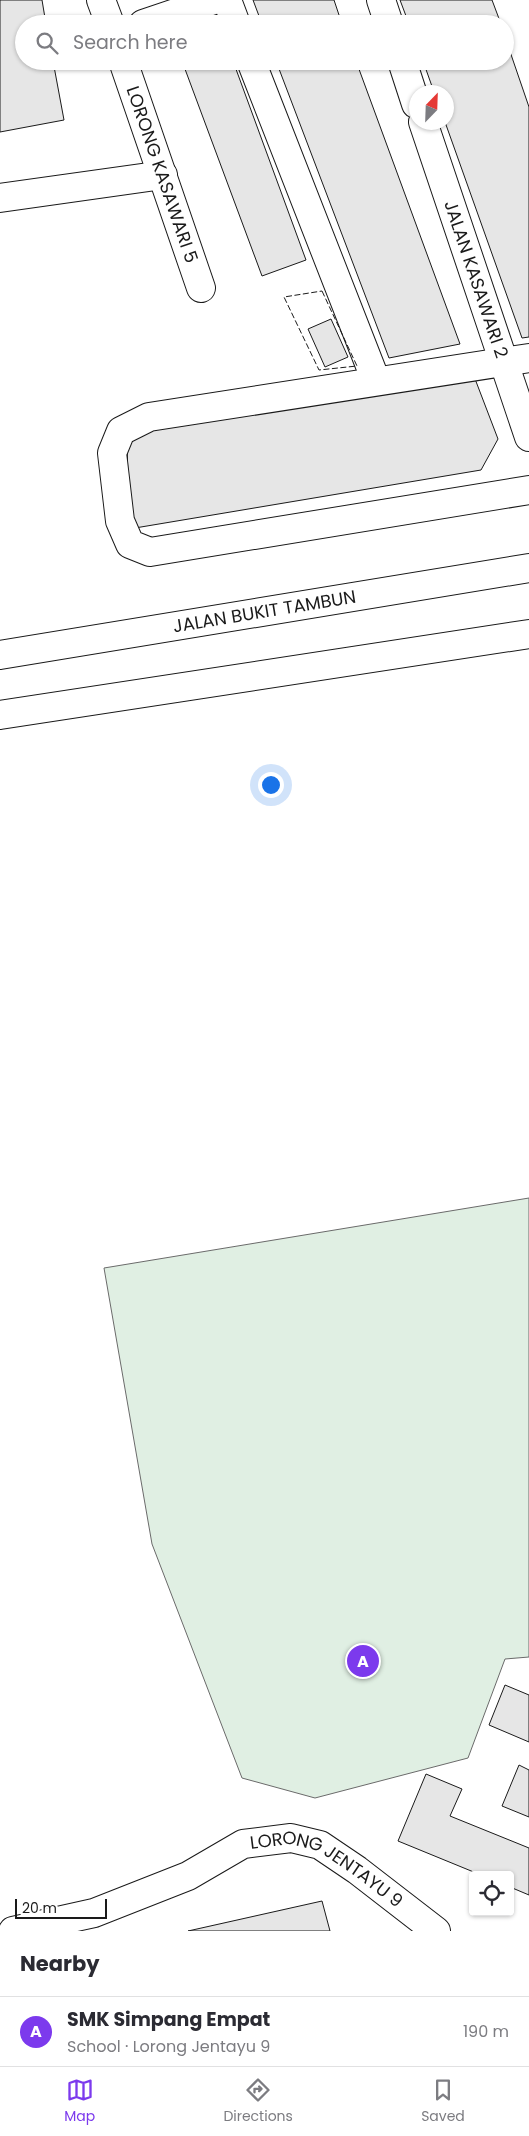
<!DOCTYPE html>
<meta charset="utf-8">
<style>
:root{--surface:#fff;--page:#f2f2f3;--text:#2b2b33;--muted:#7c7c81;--line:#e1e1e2;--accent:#7c3aed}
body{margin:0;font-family:Poppins,sans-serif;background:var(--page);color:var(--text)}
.controls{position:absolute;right:15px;bottom:15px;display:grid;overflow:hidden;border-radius:5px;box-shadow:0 1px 4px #0004}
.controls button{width:45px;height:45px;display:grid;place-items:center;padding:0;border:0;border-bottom:1px solid var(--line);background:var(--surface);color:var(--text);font:25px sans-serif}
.compass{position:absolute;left:409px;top:85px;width:45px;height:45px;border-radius:50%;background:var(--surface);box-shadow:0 1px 4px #0004;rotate:23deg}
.scale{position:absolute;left:15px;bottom:12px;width:92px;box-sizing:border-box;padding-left:5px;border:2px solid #1a1a1a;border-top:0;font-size:14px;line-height:18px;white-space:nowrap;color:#1a1a1a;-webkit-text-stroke:4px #fff;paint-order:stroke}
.you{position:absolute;left:270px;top:784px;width:18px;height:18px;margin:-12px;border:4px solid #fff;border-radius:50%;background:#1a73e8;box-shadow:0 0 0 8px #1a73e833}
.badge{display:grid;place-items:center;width:32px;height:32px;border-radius:50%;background:var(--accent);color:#fff;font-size:16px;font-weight:700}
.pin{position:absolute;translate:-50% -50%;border:2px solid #fff;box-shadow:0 1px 5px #0006}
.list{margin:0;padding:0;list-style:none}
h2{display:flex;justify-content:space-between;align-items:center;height:65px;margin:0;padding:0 20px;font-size:21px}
h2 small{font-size:16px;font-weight:400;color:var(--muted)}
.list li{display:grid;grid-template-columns:32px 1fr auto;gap:15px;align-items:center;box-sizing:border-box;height:70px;padding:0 20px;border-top:1px solid var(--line)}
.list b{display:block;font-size:19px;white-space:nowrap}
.list p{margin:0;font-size:16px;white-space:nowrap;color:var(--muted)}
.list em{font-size:16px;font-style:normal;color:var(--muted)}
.icon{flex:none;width:28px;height:28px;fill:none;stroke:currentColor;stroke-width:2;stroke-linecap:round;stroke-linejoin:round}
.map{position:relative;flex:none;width:529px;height:1931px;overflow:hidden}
.search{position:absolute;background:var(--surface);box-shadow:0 1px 4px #0004;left:15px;right:15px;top:15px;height:55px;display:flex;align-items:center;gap:12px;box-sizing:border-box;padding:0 18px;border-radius:28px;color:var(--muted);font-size:19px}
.sheet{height:135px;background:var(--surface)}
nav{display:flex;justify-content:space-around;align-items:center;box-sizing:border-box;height:70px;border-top:1px solid var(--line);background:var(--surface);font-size:14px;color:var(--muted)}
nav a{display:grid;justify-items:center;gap:2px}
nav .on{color:var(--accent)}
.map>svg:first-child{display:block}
.green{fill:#e0efe3;stroke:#6a6a6a}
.building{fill:#e6e6e6;stroke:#1a1a1a}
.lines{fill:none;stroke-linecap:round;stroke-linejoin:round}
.minor-casing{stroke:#1a1a1a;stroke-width:30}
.major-casing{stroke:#1a1a1a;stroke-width:30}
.minor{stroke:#fff;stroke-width:28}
.major{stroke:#fff;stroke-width:28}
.fence{stroke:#1a1a1a;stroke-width:1;stroke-dasharray:6 2.5;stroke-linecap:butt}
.labels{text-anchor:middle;stroke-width:4;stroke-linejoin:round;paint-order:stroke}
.street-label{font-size:18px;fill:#1a1a1a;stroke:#fff}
</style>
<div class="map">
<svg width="529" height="1931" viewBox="0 0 529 1931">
<rect width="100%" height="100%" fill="#fff"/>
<path class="green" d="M529,1198v459l-24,2 -37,99 -153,40 -73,-20 -90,-234 -48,-276z"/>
<path class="building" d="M0,0h42l4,24h-22v37h29l11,59 -64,12z
M253,0h81l8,24h-80z
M400,0h92l9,24h-92z
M505,37l24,70v230l-7,1 -77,-216h1v-30h-12l-11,-31h82z
M182,61h51l73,199 -44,16z
M276,61h80l104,283 -71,14z
M331,319l17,38 -23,10 -17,-38z
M472,371l26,68 -17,31 -352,59 -2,-89 15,-14z
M505,1685l24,10v47l-40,-17z
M519,1765l10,5v47l-27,-11z
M426,1774l36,15 -12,27 79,32v47l-19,-8v-12h-29l-83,-34z
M322,1901l8,30h-142z"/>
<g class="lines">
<defs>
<g id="minor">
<path d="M101,0l9,24"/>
<path d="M227,0l9,24"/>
<path d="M381,0l8,24"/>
<path d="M143,24l71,-24"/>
<path id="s1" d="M123,61l78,227"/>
<path d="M251,61l125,320"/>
<path d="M402,61l14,43"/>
<path id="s2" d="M423,122l106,315"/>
<path d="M0,198l163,-23"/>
<path d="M529,358l-380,59 -28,14 -9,22 8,68 10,23 20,8 379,-62"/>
<path id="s3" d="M13,1931l81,-18 94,-37 55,-32 48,-6 29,7 37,25 79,61"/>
</g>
<g id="major">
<path id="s4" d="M0,655l529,-87"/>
<path d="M0,715l529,-81"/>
</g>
</defs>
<use href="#minor" class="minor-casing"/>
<use href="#major" class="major-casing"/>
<use href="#minor" class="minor"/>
<use href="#major" class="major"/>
<path class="fence" d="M322,291l35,75 -38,4 -35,-73z"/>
</g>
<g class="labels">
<g class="street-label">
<text dy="6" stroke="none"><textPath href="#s1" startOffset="120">LORONG KASAWARI 5</textPath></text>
<text dy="6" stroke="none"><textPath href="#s2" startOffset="166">JALAN KASAWARI 2</textPath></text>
<text dy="6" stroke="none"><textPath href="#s4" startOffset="268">JALAN BUKIT TAMBUN</textPath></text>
<text dy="6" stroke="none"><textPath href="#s3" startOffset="340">LORONG JENTAYU 9</textPath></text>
</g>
</g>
</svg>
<div class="controls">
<button><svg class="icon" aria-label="locate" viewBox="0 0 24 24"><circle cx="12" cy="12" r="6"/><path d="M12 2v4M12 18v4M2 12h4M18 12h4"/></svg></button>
</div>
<svg class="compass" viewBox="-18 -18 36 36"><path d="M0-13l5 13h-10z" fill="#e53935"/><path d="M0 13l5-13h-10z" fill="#7c7c81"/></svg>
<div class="scale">20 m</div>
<div class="you"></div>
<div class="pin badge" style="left:363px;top:1661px">A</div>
<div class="search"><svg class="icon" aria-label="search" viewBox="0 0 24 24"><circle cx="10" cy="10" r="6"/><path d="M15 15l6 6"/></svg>Search here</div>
</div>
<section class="sheet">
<h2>Nearby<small></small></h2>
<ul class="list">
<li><span class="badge">A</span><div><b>SMK Simpang Empat</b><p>School · Lorong Jentayu 9</p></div><em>190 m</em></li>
</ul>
</section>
<nav>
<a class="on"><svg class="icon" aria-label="map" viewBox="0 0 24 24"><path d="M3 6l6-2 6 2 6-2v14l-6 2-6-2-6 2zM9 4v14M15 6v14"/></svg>Map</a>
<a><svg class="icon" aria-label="directions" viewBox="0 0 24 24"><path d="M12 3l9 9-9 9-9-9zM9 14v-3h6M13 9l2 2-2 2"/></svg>Directions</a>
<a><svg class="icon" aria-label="saved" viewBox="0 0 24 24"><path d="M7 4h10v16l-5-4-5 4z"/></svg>Saved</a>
</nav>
